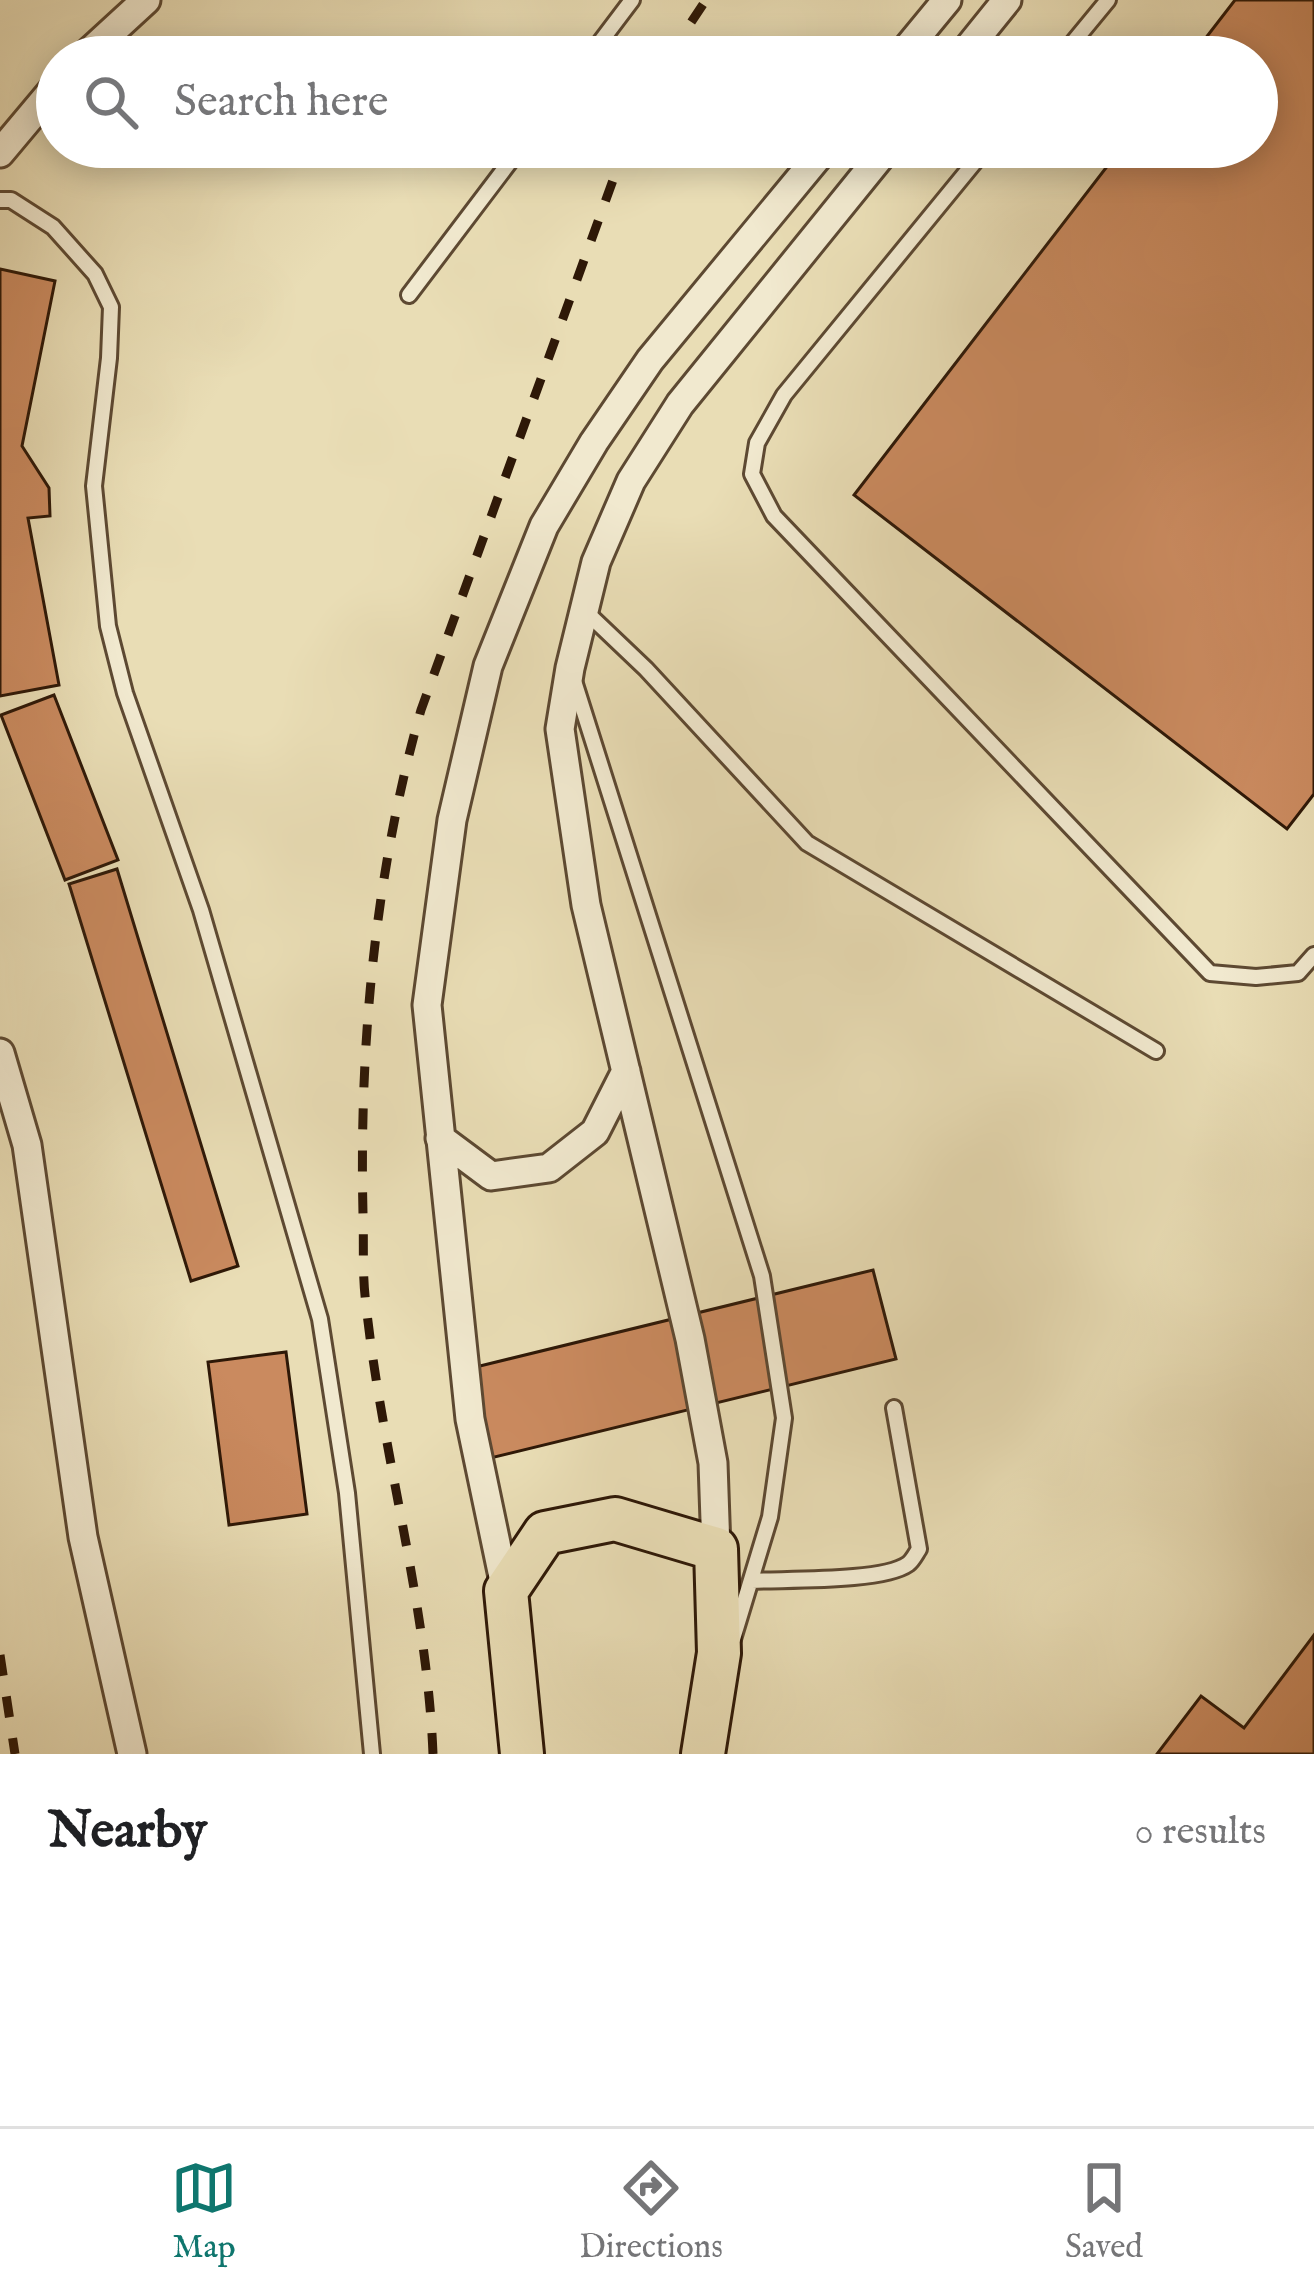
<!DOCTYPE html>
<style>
:root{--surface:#fff;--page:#f2f2f2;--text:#202124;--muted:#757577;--line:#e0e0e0;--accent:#0f766e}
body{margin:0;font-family:"IM FELL English",serif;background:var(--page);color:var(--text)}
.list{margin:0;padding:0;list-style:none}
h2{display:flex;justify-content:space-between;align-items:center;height:156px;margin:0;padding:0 48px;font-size:51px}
h2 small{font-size:39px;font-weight:400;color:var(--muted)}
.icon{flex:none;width:66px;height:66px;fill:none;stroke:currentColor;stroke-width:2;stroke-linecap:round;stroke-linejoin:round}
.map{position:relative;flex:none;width:1314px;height:1754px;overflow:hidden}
.search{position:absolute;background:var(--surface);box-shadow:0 6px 30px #0003;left:36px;right:36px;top:36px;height:132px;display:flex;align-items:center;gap:30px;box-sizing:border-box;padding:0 42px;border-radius:66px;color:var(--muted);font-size:45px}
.sheet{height:372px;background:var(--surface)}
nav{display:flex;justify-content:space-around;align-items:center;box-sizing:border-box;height:168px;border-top:3px solid var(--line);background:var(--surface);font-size:33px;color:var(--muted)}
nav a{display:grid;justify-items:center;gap:6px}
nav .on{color:var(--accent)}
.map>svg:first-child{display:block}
.building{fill:#ca8a5f;stroke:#2e1807;stroke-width:3}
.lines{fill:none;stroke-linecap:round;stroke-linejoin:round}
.service-casing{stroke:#5d4932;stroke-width:20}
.minor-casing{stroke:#5d4932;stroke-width:33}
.primary-casing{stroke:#2e1807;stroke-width:48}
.service{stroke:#f1e9cf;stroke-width:14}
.minor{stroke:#f1e9cf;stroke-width:27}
.primary{stroke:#e9ddb5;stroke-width:42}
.rail{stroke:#2e1807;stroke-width:9;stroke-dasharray:21 21;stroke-linecap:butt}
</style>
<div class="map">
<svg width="1314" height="1754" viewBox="0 0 1314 1754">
<rect width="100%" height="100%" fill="#e9ddb5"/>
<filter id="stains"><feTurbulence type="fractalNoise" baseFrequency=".00167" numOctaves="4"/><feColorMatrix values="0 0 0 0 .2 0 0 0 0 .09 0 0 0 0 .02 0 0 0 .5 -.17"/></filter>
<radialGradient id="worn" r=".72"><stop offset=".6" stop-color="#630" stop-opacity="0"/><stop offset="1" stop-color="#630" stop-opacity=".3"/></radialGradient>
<path class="building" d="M1235,0h79v794l-27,35 -433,-334 268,-348h135v-90h-66z
M0,269l55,12 -33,165 27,42 1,28 -22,2 31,167 -59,11z
M54,695l64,165 -53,20 -64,-165z
M117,869l121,397 -47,15 -122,-397z
M873,1270l23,89 -422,103 -23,-89z
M286,1352l21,162 -78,11 -21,-163z
M1314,1635v119h-157l44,-58 43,32z"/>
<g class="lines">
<defs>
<path id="service" d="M589,57l43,-57
M1061,57l47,-57
M987,147l-203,248 -27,48 -5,31 22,42 436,457 46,4 42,-4 16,-18
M0,200h11l42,27 42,47 16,33 -2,51 -15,128 14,140 17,67 76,217 119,409 27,174 25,261
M409,295l112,-148
M583,609l63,60 161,174 349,208
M575,684l187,592 22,142 -14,99 -37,122
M752,1581c34,-2 131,1 156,-17 5,-4 7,-9 11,-15l-25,-141"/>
<path id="minor" d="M84,57l62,-57
M900,57l47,-57
M961,57l46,-57
M0,153l57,-68
M0,1053l27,92 56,392 49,217
M440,1138l51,38 58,-8 46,-36 31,-61
M716,1549l-3,-86 -23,-124 -104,-434 -26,-176 10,-61 26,-106 35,-81 49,-77 208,-257
M506,1591l-36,-172 -43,-414 25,-185 36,-154 56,-140 50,-84 56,-82 176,-213"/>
<path id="primary" d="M522,1754l-16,-163 39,-58 70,-14 101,30 3,104 -16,101"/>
</defs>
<use href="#service" class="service-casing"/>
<use href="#minor" class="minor-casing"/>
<use href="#primary" class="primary-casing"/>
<use href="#service" class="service"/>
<use href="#minor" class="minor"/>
<use href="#primary" class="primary"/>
<path class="rail" d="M668,57l38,-57
M0,1655l15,99
M433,1754c-6,-152 -51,-299 -67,-450 -4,-29 -2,-60 -3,-90 -4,-168 12,-343 58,-504l204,-563"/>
</g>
<rect width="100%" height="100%" filter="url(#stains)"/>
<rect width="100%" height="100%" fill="url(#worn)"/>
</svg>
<div class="search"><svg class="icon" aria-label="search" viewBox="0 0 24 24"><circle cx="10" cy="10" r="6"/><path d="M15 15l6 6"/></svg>Search here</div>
</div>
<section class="sheet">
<h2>Nearby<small>0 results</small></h2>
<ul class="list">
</ul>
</section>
<nav>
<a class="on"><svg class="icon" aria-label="map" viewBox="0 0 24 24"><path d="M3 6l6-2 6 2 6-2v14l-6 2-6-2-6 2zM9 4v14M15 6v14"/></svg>Map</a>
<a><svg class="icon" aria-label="directions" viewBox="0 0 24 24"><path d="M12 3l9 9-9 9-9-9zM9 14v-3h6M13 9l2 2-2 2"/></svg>Directions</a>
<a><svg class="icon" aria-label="saved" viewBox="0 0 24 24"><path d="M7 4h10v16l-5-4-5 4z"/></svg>Saved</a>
</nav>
